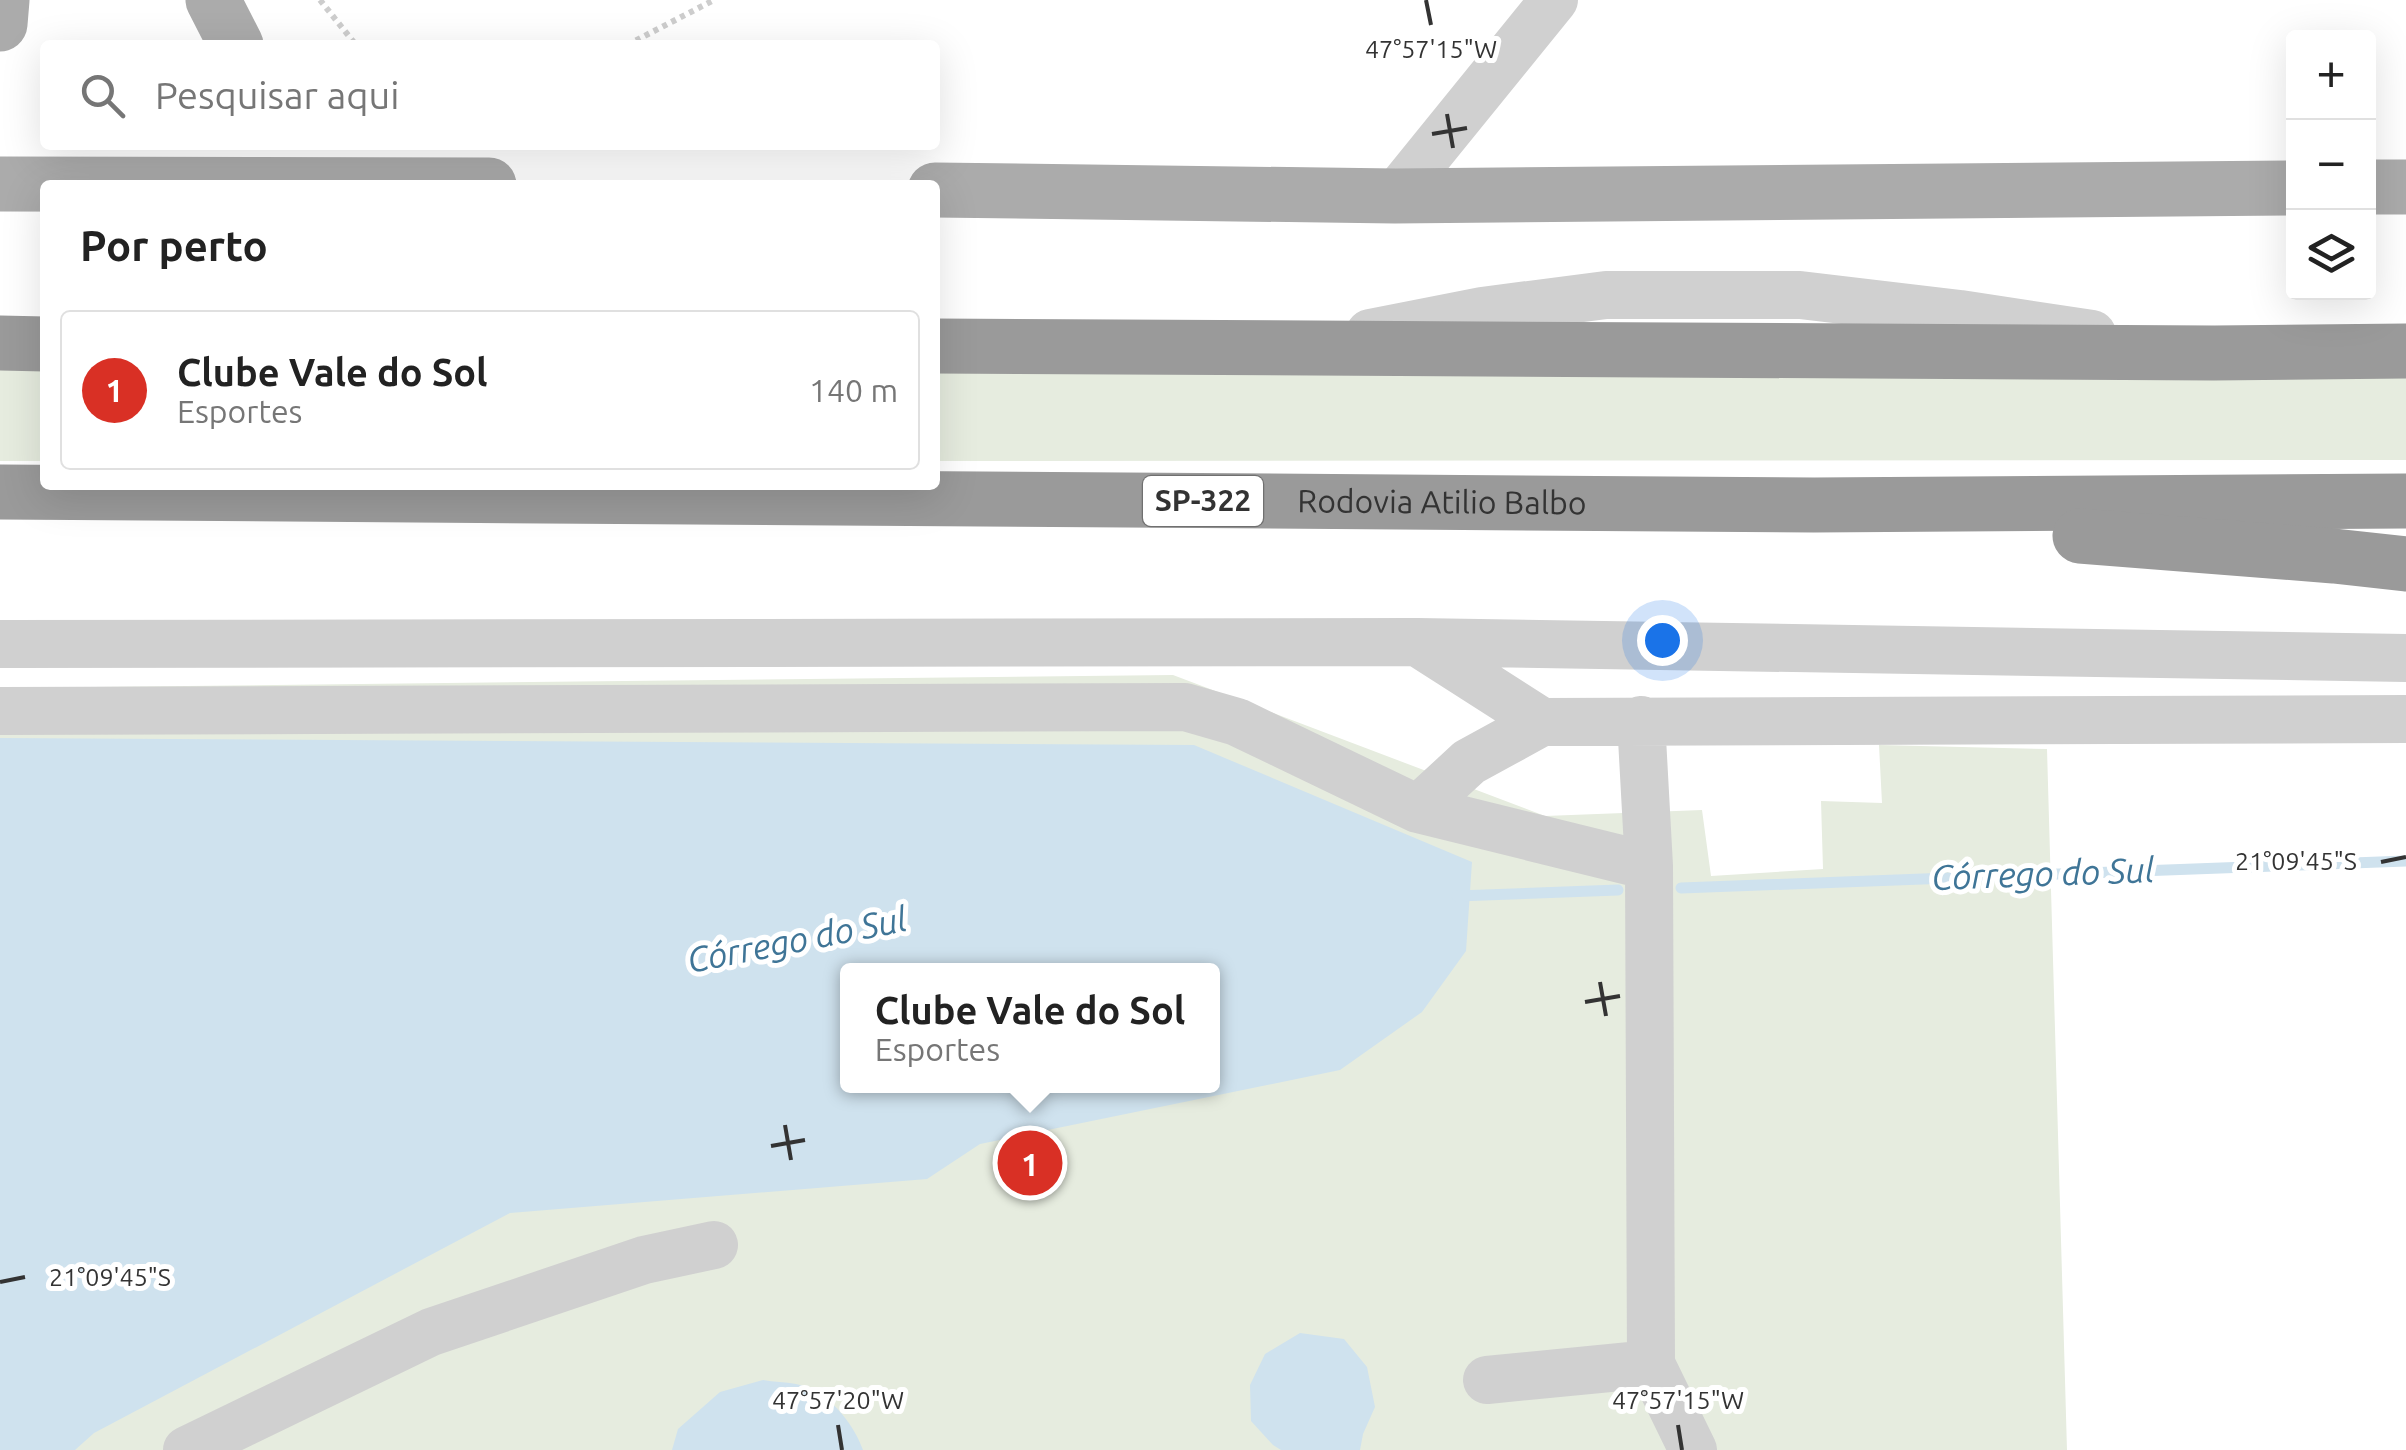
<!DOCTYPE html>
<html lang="pt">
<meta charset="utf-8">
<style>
:root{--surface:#fff;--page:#f2f2f2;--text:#222;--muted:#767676;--line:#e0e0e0;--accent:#d93025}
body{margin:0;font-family:Ubuntu,sans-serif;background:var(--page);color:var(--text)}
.controls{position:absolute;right:30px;top:30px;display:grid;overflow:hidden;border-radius:10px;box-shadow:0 10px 40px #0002}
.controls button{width:90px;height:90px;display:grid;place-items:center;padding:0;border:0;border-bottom:2px solid var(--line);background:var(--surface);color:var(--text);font:50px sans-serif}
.you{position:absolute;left:1662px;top:640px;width:35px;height:35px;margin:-25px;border:8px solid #fff;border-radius:50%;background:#1a73e8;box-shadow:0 0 0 15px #1a73e833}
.badge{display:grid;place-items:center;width:65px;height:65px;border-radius:50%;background:var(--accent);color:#fff;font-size:32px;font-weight:700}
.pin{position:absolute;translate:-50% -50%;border:5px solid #fff;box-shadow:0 2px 10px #0006}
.popup{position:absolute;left:840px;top:963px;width:380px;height:130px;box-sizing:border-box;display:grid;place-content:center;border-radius:10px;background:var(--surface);filter:drop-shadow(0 2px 8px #0005);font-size:32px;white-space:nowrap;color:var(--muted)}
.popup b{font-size:38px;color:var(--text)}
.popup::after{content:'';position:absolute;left:50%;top:100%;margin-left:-20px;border:20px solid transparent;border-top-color:var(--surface)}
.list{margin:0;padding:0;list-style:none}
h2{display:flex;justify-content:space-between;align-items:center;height:130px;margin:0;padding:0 40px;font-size:42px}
h2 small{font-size:32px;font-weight:400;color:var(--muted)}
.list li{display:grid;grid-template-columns:65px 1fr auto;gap:30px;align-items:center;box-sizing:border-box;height:160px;margin:0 20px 20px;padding:0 20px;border:2px solid var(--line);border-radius:10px}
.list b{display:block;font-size:38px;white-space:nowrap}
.list p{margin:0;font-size:32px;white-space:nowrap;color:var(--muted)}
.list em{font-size:32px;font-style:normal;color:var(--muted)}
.icon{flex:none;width:55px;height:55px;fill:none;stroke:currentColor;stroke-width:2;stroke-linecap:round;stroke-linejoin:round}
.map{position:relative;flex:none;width:2406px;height:1450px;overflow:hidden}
.search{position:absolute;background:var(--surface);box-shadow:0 10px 40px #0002;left:40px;top:40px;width:900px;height:110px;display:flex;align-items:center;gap:25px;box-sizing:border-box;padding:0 35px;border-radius:10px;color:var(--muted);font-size:38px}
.panel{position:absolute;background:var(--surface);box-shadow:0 10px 40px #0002;left:40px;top:180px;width:900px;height:310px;border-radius:10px}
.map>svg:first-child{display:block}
.green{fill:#e6ecdf;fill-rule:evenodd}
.water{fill:#cfe2ee;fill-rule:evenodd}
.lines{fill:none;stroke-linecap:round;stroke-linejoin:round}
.stream{stroke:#cfe2ee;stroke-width:11}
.path{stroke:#cdcdcd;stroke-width:6;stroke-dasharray:5 5;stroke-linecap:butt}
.minor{stroke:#d0d0d0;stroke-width:48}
.major{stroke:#ababab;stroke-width:55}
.highway{stroke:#9a9a9a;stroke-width:55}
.ticks{fill:none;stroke:#333;stroke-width:4}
.labels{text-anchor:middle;stroke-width:10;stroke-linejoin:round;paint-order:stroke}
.shield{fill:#fff;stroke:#707070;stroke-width:2.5}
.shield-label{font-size:30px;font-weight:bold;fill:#333}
.street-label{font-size:32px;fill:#333;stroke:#fff}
.water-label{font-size:35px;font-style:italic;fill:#3f7597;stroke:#fff}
.ticks-label{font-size:25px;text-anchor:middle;fill:#333;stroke:#fff;stroke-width:10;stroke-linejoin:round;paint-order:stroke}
</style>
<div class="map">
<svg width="2406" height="1450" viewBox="0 0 2406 1450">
<rect width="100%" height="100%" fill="#fff"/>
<path class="green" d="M0,359h45v102h-45z
M935,359l1471,4v97l-1471,1z
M1173,675l372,141 157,-6 9,66 112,-7 -2,-68 61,2 -3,-58 168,4 20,701h-2067v-762zM848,970h364v116h-364z"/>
<path class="water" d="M0,738l1194,7 278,117 -6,89 -44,61 -82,58 -360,74 -53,35 -417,34 -416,220 -19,17h-75zM848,970h364v116h-364z
M1300,1333l44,6 23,28 8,40 -12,27 -3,16h-79l-8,-5 -22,-24 -1,-36 15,-31z
M763,1380c11,2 22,2 33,4 31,6 57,38 67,66h-191l6,-21 42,-37z"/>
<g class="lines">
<path class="stream" d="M1681,888l725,-27
M1457,896l161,-6"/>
<path class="path" d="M320,0l36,45
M627,45l87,-45"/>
<path class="minor" d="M1395,196l159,-196
M1370,333l112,-22 124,-16h194l160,19 132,20
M1417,642l989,16
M0,644l1417,-2 125,80
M0,711l1185,-4 52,15 181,87 231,57
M1641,720l8,146 2,498 42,86
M1418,809l51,-47 73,-40 864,-3
M1487,1380l164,-16
M187,1450l244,-118 213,-72 70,-15"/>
<path class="major" d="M213,0l23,45
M0,24l2,-24
M0,184l489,1
M2368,187h38
M935,190l460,6 899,-8"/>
<g class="highway">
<path d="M0,343l45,1"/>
<path d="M935,346l1279,7 192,-2"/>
<path id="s1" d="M0,492l1814,13 592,-4"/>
<path d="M2080,536l254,20 72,8"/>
</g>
</g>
<path class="ticks" d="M1426,0l5,25M1447,114l6,34M1432,134l35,-6M2381,862l25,-5M1600,982l6,34M1585,1002l35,-6M785,1125l6,35M771,1146l34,-6M0,1282l25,-5M838,1425l4,25M1678,1425l4,25"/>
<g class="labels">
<rect class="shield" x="1143" y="476" width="120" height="50" rx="8"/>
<g class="shield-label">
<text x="1203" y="511">SP-322</text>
</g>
<g class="street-label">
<text dy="11" stroke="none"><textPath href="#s1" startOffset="1442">Rodovia Atilio Balbo</textPath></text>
</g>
<g class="water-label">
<text transform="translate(2043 874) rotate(-2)" y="12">Córrego do Sul</text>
<text transform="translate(797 940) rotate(-11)" y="12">Córrego do Sul</text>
</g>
</g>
<g class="ticks-label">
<text x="1431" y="58">47°57'15"W</text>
<text x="2296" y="870">21°09'45"S</text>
<text x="110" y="1286">21°09'45"S</text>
<text x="838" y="1409">47°57'20"W</text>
<text x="1678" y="1409">47°57'15"W</text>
</g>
</svg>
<div class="controls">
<button>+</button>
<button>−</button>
<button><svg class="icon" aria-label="layers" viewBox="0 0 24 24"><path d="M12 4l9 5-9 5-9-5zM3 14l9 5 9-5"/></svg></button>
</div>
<div class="you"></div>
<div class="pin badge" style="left:1030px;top:1163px">1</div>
<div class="popup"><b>Clube Vale do Sol</b>Esportes</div>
<div class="search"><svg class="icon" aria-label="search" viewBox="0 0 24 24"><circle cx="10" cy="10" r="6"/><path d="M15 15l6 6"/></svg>Pesquisar aqui</div>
<section class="panel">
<h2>Por perto<small></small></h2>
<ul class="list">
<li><span class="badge">1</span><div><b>Clube Vale do Sol</b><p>Esportes</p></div><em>140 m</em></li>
</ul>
</section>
</div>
